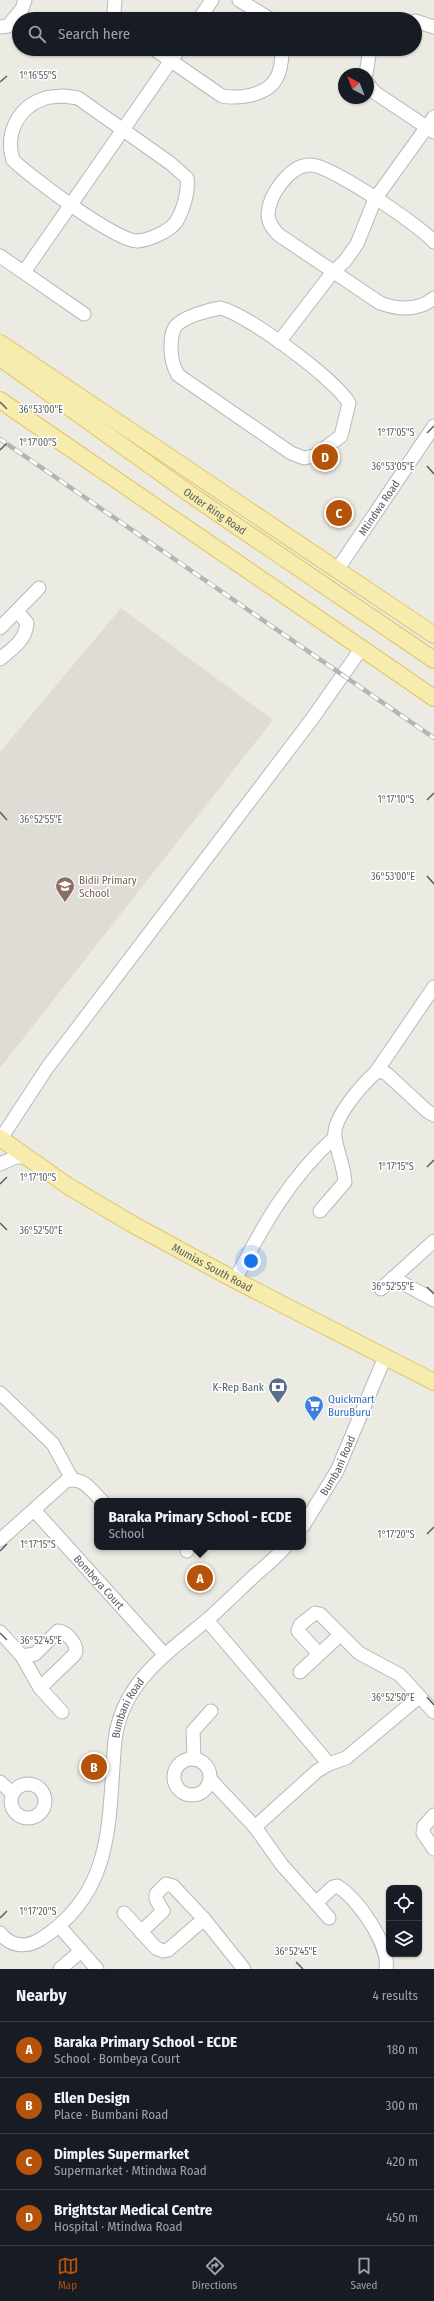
<!DOCTYPE html>
<meta charset="utf-8">
<style>
:root{--surface:#171b24;--page:#20242c;--text:#f1f3f6;--muted:#9ea1a6;--line:#363941;--accent:#b45309}
body{margin:0;font-family:"Fira Sans Condensed",sans-serif;background:var(--page);color:var(--text)}
.controls{position:absolute;right:12px;bottom:12px;display:grid;overflow:hidden;border-radius:8px;box-shadow:0 1px 3px #0004}
.controls button{width:36px;height:36px;display:grid;place-items:center;padding:0;border:0;border-bottom:1px solid var(--line);background:var(--surface);color:var(--text);font:20px sans-serif}
.compass{position:absolute;left:338px;top:68px;width:36px;height:36px;border-radius:50%;background:var(--surface);box-shadow:0 1px 3px #0004;rotate:318deg}
.you{position:absolute;left:251px;top:1261px;width:14px;height:14px;margin:-10px;border:3px solid #fff;border-radius:50%;background:#1a73e8;box-shadow:0 0 0 6px #1a73e833}
.badge{display:grid;place-items:center;width:26px;height:26px;border-radius:50%;background:var(--accent);color:#fff;font-size:13px;font-weight:700}
.pin{position:absolute;translate:-50% -50%;border:2px solid #fff;box-shadow:0 1px 4px #0006}
.popup{position:absolute;left:94px;top:1498px;width:212px;height:52px;box-sizing:border-box;display:grid;place-content:center;border-radius:8px;background:var(--surface);filter:drop-shadow(0 1px 3px #0005);font-size:13px;white-space:nowrap;color:var(--muted)}
.popup b{font-size:15px;color:var(--text)}
.popup::after{content:'';position:absolute;left:50%;top:100%;margin-left:-8px;border:8px solid transparent;border-top-color:var(--surface)}
.list{margin:0;padding:0;list-style:none}
h2{display:flex;justify-content:space-between;align-items:center;height:52px;margin:0;padding:0 16px;font-size:17px}
h2 small{font-size:13px;font-weight:400;color:var(--muted)}
.list li{display:grid;grid-template-columns:26px 1fr auto;gap:12px;align-items:center;box-sizing:border-box;height:56px;padding:0 16px;border-top:1px solid var(--line)}
.list b{display:block;font-size:15px;white-space:nowrap}
.list p{margin:0;font-size:13px;white-space:nowrap;color:var(--muted)}
.list em{font-size:13px;font-style:normal;color:var(--muted)}
.icon{flex:none;width:22px;height:22px;fill:none;stroke:currentColor;stroke-width:2;stroke-linecap:round;stroke-linejoin:round}
.map{position:relative;flex:none;width:434px;height:1969px;overflow:hidden}
.search{position:absolute;background:var(--surface);box-shadow:0 1px 3px #0004;left:12px;right:12px;top:12px;height:44px;display:flex;align-items:center;gap:10px;box-sizing:border-box;padding:0 14px;border-radius:22px;color:var(--muted);font-size:15px}
.sheet{height:276px;background:var(--surface)}
nav{display:flex;justify-content:space-around;align-items:center;box-sizing:border-box;height:56px;border-top:1px solid var(--line);background:var(--surface);font-size:11px;color:var(--muted)}
nav a{display:grid;justify-items:center;gap:2px}
nav .on{color:var(--accent)}
.map>svg:first-child{display:block}
.education{fill:#dfdcd5}
.lines{fill:none;stroke-linecap:round;stroke-linejoin:round}
.minor-casing{stroke:#b6b8bc;stroke-width:15}
.major-casing{stroke:#e2c366;stroke-width:18}
.minor{stroke:#fff;stroke-width:13}
.major{stroke:#f6ecae;stroke-width:16}
.rail-casing{stroke:#b3b4b4;stroke-width:4.5}
.rail{stroke:#fff;stroke-width:3;stroke-dasharray:9;stroke-linecap:butt}
.ticks{fill:none;stroke:#5b5e62;stroke-width:1.5}
.labels{text-anchor:middle;stroke-width:3;stroke-linejoin:round;paint-order:stroke}
.street-label{font-size:11px;fill:#5b5e62;stroke:#fff}
.education-label{font-size:11px;fill:#785e54;stroke:#fff;text-anchor:start}
.service-label{font-size:11px;fill:#4e5e75;stroke:#fff;text-anchor:end}
.shop-label{font-size:11px;fill:#366cbe;stroke:#fff;text-anchor:start}
.ticks-label{font-size:10px;text-anchor:middle;fill:#5b5e62;stroke:#fff;stroke-width:3;stroke-linejoin:round;paint-order:stroke}
</style>
<div class="map">
<svg width="434" height="1969" viewBox="0 0 434 1969">
<rect width="100%" height="100%" fill="#ecebe3"/>
<path class="education" d="M121,608l152,112 -273,348v-316z"/>
<g class="lines">
<defs>
<g id="minor">
<path d="M115,0l-1,12 2,7"/>
<path d="M239,0l31,19"/>
<path d="M199,19l13,-19"/>
<path d="M415,21l19,6"/>
<path d="M0,27l8,-1 14,-17 3,-9"/>
<path d="M154,49l68,47c16,3 44,0 54,-17 5,-8 6,-20 6,-30"/>
<path d="M366,74l4,-25"/>
<path d="M368,84l6,8 60,40"/>
<path d="M64,96l14,2 92,65 17,15c2,13 -4,33 -11,44 -6,9 -27,18 -38,19 -20,2 -109,-65 -125,-81 -8,-25 4,-52 30,-61 6,-3 15,-2 21,-3z"/>
<path d="M434,242c-13,-16 -104,-77 -123,-77 -21,-1 -42,30 -43,49 0,9 5,15 11,21l101,68c19,7 38,8 54,-5"/>
<path d="M0,256l84,58"/>
<path d="M24,272l155,-223"/>
<path d="M220,308c27,6 115,71 129,95l-8,33 -27,20 -10,2 -13,-5 -113,-78c-5,-9 -7,-16 -7,-26 0,-8 0,-15 4,-22 7,-10 34,-17 45,-19z"/>
<path d="M279,342l53,-69 13,-12 12,-17 18,-45 59,-82"/>
<path id="s1" d="M337,570l97,-144"/>
<path d="M0,628l39,-40"/>
<path d="M0,659c13,-11 26,-19 27,-36l-9,-11"/>
<path d="M376,1072l58,-85"/>
<path d="M0,1140l47,-72 265,-349 49,-70"/>
<path d="M0,1164l16,-7h10"/>
<path d="M320,1211l25,-29c-1,-16 -8,-30 -10,-45 -3,-19 27,-52 41,-65l4,-1 7,3 40,37 7,4"/>
<path d="M393,1278l41,22"/>
<path d="M235,1280c27,-53 55,-103 100,-143"/>
<path d="M381,1289l53,-48"/>
<path d="M0,1393l53,51 19,35"/>
<path id="s2" d="M34,1510l130,144"/>
<path id="s3" d="M303,1526l34,-55 48,-114"/>
<path d="M0,1540l66,-59c17,-5 25,9 36,20"/>
<path d="M187,1551l1,-4"/>
<path d="M207,1620l122,144 -12,7 -62,56 27,38 34,38"/>
<path d="M0,1632l22,24 18,32 22,24"/>
<path d="M319,1654l-21,-23 2,-6 15,-12 5,1 39,39 41,22 34,37"/>
<path d="M22,1656l13,-2 23,-23c9,1 21,14 17,23l-35,34"/>
<path d="M300,1672l40,-37"/>
<path d="M194,1759l-1,-28 18,-20"/>
<circle cx="192" cy="1777" r="18"/>
<path d="M329,1764l17,-6 73,-61"/>
<path d="M210,1779l45,48"/>
<path d="M0,1782l12,11"/>
<circle cx="28" cy="1801" r="17"/>
<path d="M434,1815l-10,11 -1,7 11,16"/>
<path d="M124,1913l32,35 7,3 5,-1 36,-31 40,50"/>
<path d="M329,1918l-13,-15 17,-16 4,-1c20,11 53,59 49,83"/>
<path d="M60,1927l37,42"/>
<path d="M141,1932l22,-21 -7,-12v-5l10,-10 7,2 31,33"/>
<path id="s4" d="M0,1933c11,14 26,15 41,6 75,-48 67,-121 74,-199 7,-57 51,-86 92,-120 16,-14 31,-29 47,-44 10,-9 22,-18 31,-29"/>
<path d="M60,1969l21,-18"/>
</g>
<g id="major">
<path d="M0,343l434,292"/>
<path id="s5" d="M0,358l197,141 237,161"/>
<path d="M0,400l434,298"/>
<path id="s6" d="M0,1138l68,48 64,38 103,56 199,102"/>
</g>
</defs>
<use href="#minor" class="minor-casing"/>
<use href="#major" class="major-casing"/>
<use href="#minor" class="minor"/>
<use href="#major" class="major"/>
<defs>
<path id="rail" d="M0,439l434,299"/>
</defs>
<use href="#rail" class="rail-casing"/>
<use href="#rail" class="rail"/>
</g>
<path class="ticks" d="M0,82l7,-6M0,402l7,7M427,433l7,-7M0,450l7,-7M427,466l7,8M427,800l7,-7M0,812l7,8M427,876l7,8M427,1167l7,-7M0,1184l7,-7M0,1223l7,7M427,1287l7,7M427,1534l7,-7M0,1551l7,-7M0,1633l7,7M427,1697l7,8M0,1918l7,-7M296,1962l7,7"/>
<defs>
<symbol id="school-pin" viewBox="-11 -11 22 30"><path d="M0 17L-7.5 6A9.5 9.5 0 1 1 7.5 6Z" fill="#8d6e63" stroke="#fff"/><path d="M0-5L7-2L0 1L-7-2ZM-4 1L0 2.5L4 1V4Q0 6-4 4Z" fill="#fff"/></symbol>
<symbol id="bank-pin" viewBox="-11 -11 22 30"><path d="M0 17L-7.5 6A9.5 9.5 0 1 1 7.5 6Z" fill="#5c6f8a" stroke="#fff"/><path d="M-6-4H6V4H-6ZM0-2.3a2.3 2.3 0 1 0 0 4.6a2.3 2.3 0 1 0 0-4.6Z" fill="#fff"/></symbol>
<symbol id="supermarket-pin" viewBox="-11 -11 22 30"><path d="M0 17L-7.5 6A9.5 9.5 0 1 1 7.5 6Z" fill="#3f7fe0" stroke="#fff"/><path d="M-6-5.5h2.5l.6 2H6L4.5 2H-2.5L-4.4-4H-6ZM-1.5 3.2a1.3 1.3 0 1 0 .1 0ZM3 3.2a1.3 1.3 0 1 0 .1 0Z" fill="#fff"/></symbol>
</defs>
<g fill-rule="evenodd">
<use href="#school-pin" x="54" y="875" width="22" height="30"/>
<use href="#bank-pin" x="267" y="1376" width="22" height="30"/>
<use href="#supermarket-pin" x="303" y="1394" width="22" height="30"/>
</g>
<g class="labels">
<g class="street-label">
<text dy="4" stroke="none"><textPath href="#s1" startOffset="75">Mtindwa Road</textPath></text>
<text dy="4" stroke="none"><textPath href="#s5" startOffset="264">Outer Ring Road</textPath></text>
<text dy="4" stroke="none"><textPath href="#s6" startOffset="249">Mumias South Road</textPath></text>
<text dy="4" stroke="none"><textPath href="#s3" startOffset="70">Bumbani Road</textPath></text>
<text dy="4" stroke="none"><textPath href="#s2" startOffset="97">Bombeya Court</textPath></text>
<text dy="4" stroke="none"><textPath href="#s4" startOffset="303">Bumbani Road</textPath></text>
</g>
<g class="education-label">
<text x="79" y="884">Bidii Primary<tspan x="79" dy="13">School</tspan></text>
</g>
<g class="service-label">
<text x="264" y="1391">K-Rep Bank</text>
</g>
<g class="shop-label">
<text x="328" y="1403">Quickmart<tspan x="328" dy="13">BuruBuru</tspan></text>
</g>
</g>
<g class="ticks-label">
<text x="38" y="79">1°16'55"S</text>
<text x="41" y="413">36°53'00"E</text>
<text x="396" y="436">1°17'05"S</text>
<text x="38" y="446">1°17'00"S</text>
<text x="393" y="470">36°53'05"E</text>
<text x="396" y="803">1°17'10"S</text>
<text x="41" y="823">36°52'55"E</text>
<text x="393" y="880">36°53'00"E</text>
<text x="396" y="1170">1°17'15"S</text>
<text x="38" y="1181">1°17'10"S</text>
<text x="41" y="1234">36°52'50"E</text>
<text x="393" y="1290">36°52'55"E</text>
<text x="396" y="1538">1°17'20"S</text>
<text x="38" y="1548">1°17'15"S</text>
<text x="41" y="1644">36°52'45"E</text>
<text x="393" y="1701">36°52'50"E</text>
<text x="38" y="1915">1°17'20"S</text>
<text x="296" y="1955">36°52'45"E</text>
</g>
</svg>
<div class="controls">
<button><svg class="icon" aria-label="locate" viewBox="0 0 24 24"><circle cx="12" cy="12" r="6"/><path d="M12 2v4M12 18v4M2 12h4M18 12h4"/></svg></button>
<button><svg class="icon" aria-label="layers" viewBox="0 0 24 24"><path d="M12 4l9 5-9 5-9-5zM3 14l9 5 9-5"/></svg></button>
</div>
<svg class="compass" viewBox="-18 -18 36 36"><path d="M0-13l5 13h-10z" fill="#e53935"/><path d="M0 13l5-13h-10z" fill="#9ea1a6"/></svg>
<div class="you"></div>
<div class="pin badge" style="left:200px;top:1578px">A</div>
<div class="popup"><b>Baraka Primary School - ECDE</b>School</div>
<div class="pin badge" style="left:94px;top:1767px">B</div>
<div class="pin badge" style="left:339px;top:513px">C</div>
<div class="pin badge" style="left:325px;top:457px">D</div>
<div class="search"><svg class="icon" aria-label="search" viewBox="0 0 24 24"><circle cx="10" cy="10" r="6"/><path d="M15 15l6 6"/></svg>Search here</div>
</div>
<section class="sheet">
<h2>Nearby<small>4 results</small></h2>
<ul class="list">
<li><span class="badge">A</span><div><b>Baraka Primary School - ECDE</b><p>School · Bombeya Court</p></div><em>180 m</em></li>
<li><span class="badge">B</span><div><b>Ellen Design</b><p>Place · Bumbani Road</p></div><em>300 m</em></li>
<li><span class="badge">C</span><div><b>Dimples Supermarket</b><p>Supermarket · Mtindwa Road</p></div><em>420 m</em></li>
<li><span class="badge">D</span><div><b>Brightstar Medical Centre</b><p>Hospital · Mtindwa Road</p></div><em>450 m</em></li>
</ul>
</section>
<nav>
<a class="on"><svg class="icon" aria-label="map" viewBox="0 0 24 24"><path d="M3 6l6-2 6 2 6-2v14l-6 2-6-2-6 2zM9 4v14M15 6v14"/></svg>Map</a>
<a><svg class="icon" aria-label="directions" viewBox="0 0 24 24"><path d="M12 3l9 9-9 9-9-9zM9 14v-3h6M13 9l2 2-2 2"/></svg>Directions</a>
<a><svg class="icon" aria-label="saved" viewBox="0 0 24 24"><path d="M7 4h10v16l-5-4-5 4z"/></svg>Saved</a>
</nav>
